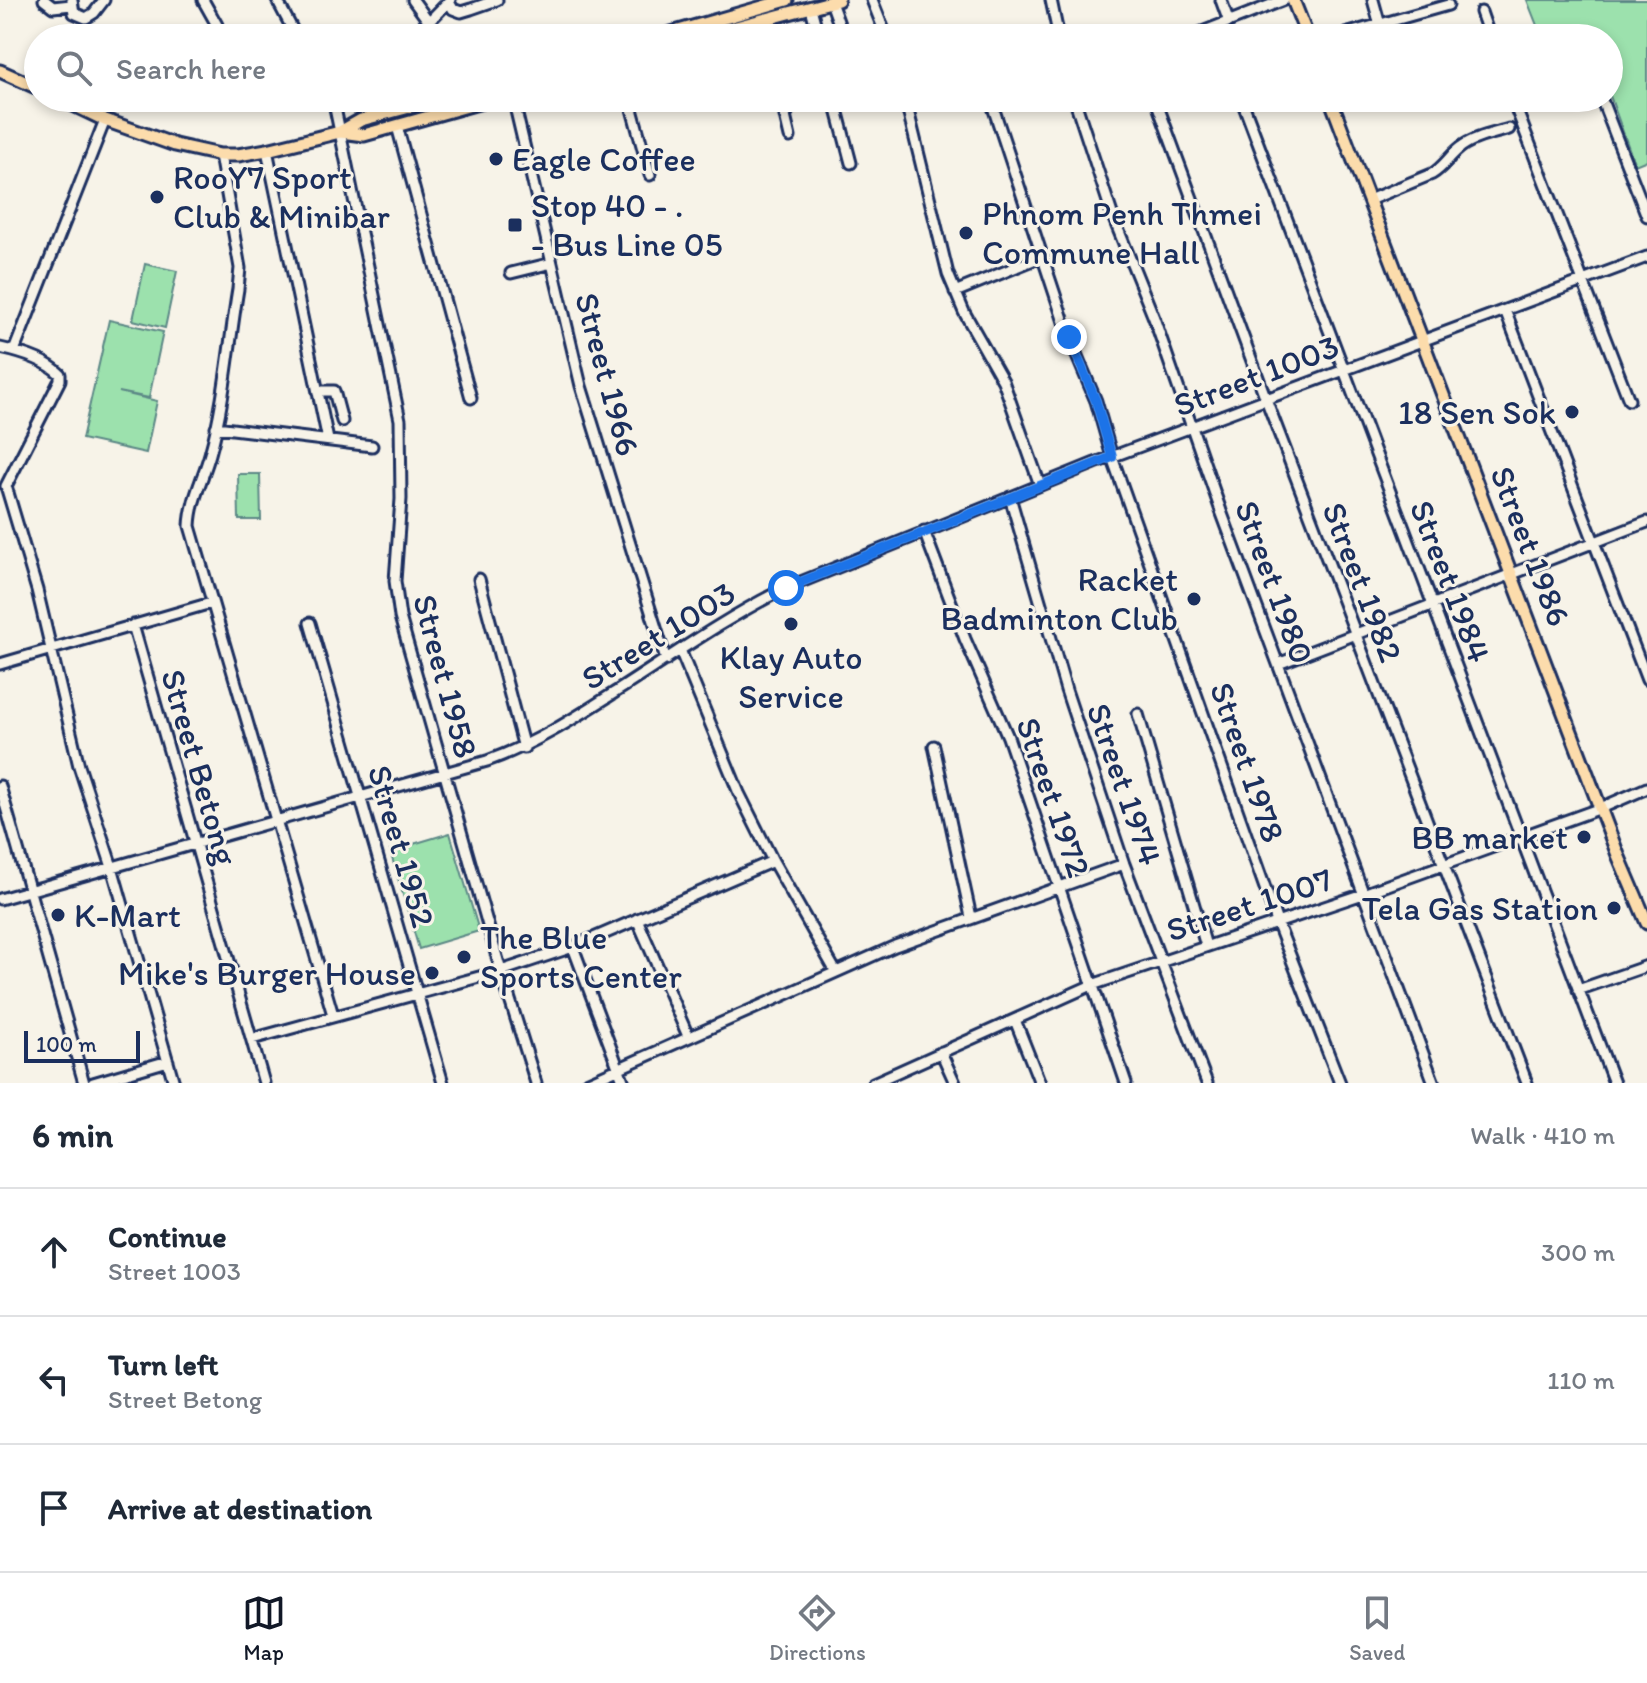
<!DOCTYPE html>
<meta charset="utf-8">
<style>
:root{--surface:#fff;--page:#f2f2f3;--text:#1f2937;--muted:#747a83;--line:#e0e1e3;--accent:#111827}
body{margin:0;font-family:Itim,sans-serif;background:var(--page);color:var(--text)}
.scale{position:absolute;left:24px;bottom:20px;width:116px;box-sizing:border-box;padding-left:8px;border:4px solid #1b2f5e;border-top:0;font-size:22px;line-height:28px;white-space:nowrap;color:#1b2f5e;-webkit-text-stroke:6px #f7f3e8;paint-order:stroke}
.stop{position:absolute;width:24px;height:24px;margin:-18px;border:6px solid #1a73e8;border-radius:50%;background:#fff}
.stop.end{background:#1a73e8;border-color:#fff;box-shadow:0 2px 8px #0008}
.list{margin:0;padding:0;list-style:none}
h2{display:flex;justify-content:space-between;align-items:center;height:104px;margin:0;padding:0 32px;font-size:34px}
h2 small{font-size:26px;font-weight:400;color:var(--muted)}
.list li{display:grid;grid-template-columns:52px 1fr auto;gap:24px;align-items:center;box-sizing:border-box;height:128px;padding:0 32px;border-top:2px solid var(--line)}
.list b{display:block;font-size:30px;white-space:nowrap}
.list p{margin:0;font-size:26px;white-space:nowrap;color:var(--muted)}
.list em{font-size:26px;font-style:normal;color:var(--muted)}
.icon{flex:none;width:44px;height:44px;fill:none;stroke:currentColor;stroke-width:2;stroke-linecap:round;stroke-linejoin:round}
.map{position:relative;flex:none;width:1647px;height:1083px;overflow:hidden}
.search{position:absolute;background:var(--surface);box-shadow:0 4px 12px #0003;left:24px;right:24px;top:24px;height:88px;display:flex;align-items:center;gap:20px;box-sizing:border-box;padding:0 28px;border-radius:44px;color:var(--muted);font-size:30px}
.sheet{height:488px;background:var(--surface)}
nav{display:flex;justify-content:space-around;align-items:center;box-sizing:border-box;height:112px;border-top:2px solid var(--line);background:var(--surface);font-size:22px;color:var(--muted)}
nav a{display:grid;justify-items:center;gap:4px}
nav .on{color:var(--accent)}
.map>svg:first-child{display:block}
.green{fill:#9ce1ad;stroke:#5c8886;stroke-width:2}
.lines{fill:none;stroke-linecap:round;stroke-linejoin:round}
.minor-casing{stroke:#1b2f5e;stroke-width:15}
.major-casing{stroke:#1b2f5e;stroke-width:17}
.minor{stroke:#f7f3e8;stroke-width:9}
.major{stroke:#fcdcac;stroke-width:11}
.route{stroke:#1a73e8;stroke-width:10}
.poi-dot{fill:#1b2f5e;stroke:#f7f3e8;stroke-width:3}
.labels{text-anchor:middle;stroke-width:6;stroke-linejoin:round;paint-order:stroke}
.poi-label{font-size:34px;fill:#1b2f5e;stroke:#f7f3e8;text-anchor:start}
.street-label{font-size:34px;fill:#1b2f5e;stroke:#f7f3e8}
</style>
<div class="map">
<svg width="1647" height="1083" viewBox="0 0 1647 1083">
<rect width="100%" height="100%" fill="#f7f3e8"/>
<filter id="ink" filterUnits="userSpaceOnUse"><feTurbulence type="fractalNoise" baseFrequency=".0125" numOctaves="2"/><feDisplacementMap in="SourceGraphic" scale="16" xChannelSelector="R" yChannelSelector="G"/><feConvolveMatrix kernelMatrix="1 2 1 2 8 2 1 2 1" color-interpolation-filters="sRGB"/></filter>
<g filter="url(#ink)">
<path class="green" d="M1527,0h120v160l-12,5 -26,-72v-55h-20l-5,-12 -31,12h-11z
M145,264l32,7 -12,57 -32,-8z
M109,320l54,12 -14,66 -30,-6 38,9 -11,52 -64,-14z
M238,474h22l1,46h-22z
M450,833l29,98 -60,18 -29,-98z"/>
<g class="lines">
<defs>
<path id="minor" d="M44,0l9,7 18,-2
M72,0l2,13 12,5 8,-5 10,-13
M203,0l14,25
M277,0l20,38
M413,0l16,22
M872,0l15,38
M1051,0l8,38
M1221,0l8,22
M1373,0l7,25
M449,2l4,7 8,3 10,-3 26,-9
M831,2l13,36
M811,8l8,30
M1481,12l9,26
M1137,33l2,5
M1192,36l92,-36
M413,38l37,-38
M1331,38l117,-33
M330,98l5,10 65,312 1,79 -6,82 5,36 101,354 35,112
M513,98l68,288 85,274
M629,98l21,77
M788,98l2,9 -5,9 5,21
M834,98l17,65
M905,98l43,176 16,38 39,69 37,104
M990,98l79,239 27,64 16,56 165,465 63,161
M1074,98l38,116 42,104 67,193 213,572
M1155,98l111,301 261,684
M1241,98l373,985
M1512,98l117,302
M1601,98l46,118
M335,108l17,-10
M397,126l74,272
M267,150l61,290
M220,155l20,113 -2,21c-9,54 -13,112 -28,165 -7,25 -19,46 -20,72l143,489
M1369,200l63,-26c12,-7 18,-19 29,-27 13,-10 32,-13 48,-18
M511,273l41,-10
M955,292l88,-36
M1505,310l142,370
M0,348c19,4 45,11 60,26v6l-54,106 31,104 42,176 33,101 62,216
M14,351l91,-231
M319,391h15l8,30
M216,427l156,19
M1010,497l56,193 58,174 83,219
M924,531l41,108 43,98 118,346
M479,579l45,169
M310,623l133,460
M133,625l131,458
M680,650l59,143 34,68 63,111
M0,664l211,-61
M1278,664l369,-142
M1138,714l68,232
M934,746l37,171
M0,786l84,297
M0,899l487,-138c48,-17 88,-43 130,-70 56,-36 110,-74 169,-103l309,-125 552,-206
M637,919l51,117
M573,947l51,136
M1578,990l69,-24
M1015,1020l25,63
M252,1039l249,-68 72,-24 200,-86
M941,1052l14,31
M93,1083l75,-22
M586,1083l309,-137 229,-82
M873,1083l219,-98 271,-91 238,-86 46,-20"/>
<path id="major" d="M1293,0l15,38
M654,38l133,-38
M695,38l143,-38
M0,71l38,17
M59,98l46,22 70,25 45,10h18l29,-5 73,-18 21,-12 82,-22
M1330,98l288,757 29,68
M341,132l23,3 132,-37"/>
</defs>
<use href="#minor" class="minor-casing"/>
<use href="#major" class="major-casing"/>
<use href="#minor" class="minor"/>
<use href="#major" class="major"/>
</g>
</g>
<g class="lines" filter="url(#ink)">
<path class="route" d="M786,588l326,-131 -16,-56 -27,-64"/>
</g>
<g class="poi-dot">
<circle cx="496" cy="159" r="8"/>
<circle cx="157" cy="197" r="8"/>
<rect x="507" y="217" width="16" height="16" rx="4"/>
<circle cx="966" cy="233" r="8"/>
<circle cx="1572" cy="412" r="8"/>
<circle cx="1194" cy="599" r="8"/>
<circle cx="791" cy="624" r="8"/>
<circle cx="1584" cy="837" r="8"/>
<circle cx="1614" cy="908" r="8"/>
<circle cx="58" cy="915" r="8"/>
<circle cx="464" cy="957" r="8"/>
<circle cx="432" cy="973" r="8"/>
</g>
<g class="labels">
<g class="poi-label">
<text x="512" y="171">Eagle Coffee</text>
<text x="173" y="189">RooY7 Sport<tspan x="173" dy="39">Club &amp; Minibar</tspan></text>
<text x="531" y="217">Stop 40 - .<tspan x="531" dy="39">- Bus Line 05</tspan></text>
<text x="982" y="225">Phnom Penh Thmei<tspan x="982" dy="39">Commune Hall</tspan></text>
<text x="1556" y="424" text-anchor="end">18 Sen Sok</text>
<text x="1178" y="591" text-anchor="end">Racket<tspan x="1178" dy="39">Badminton Club</tspan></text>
<text x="791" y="669" text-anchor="middle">Klay Auto<tspan x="791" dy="39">Service</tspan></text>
<text x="1568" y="849" text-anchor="end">BB market</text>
<text x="1598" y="920" text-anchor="end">Tela Gas Station</text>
<text x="74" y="927">K-Mart</text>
<text x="480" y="949">The Blue<tspan x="480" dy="39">Sports Center</tspan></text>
<text x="416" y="985" text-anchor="end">Mike's Burger House</text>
</g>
<g class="street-label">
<text transform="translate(608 374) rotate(75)" y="12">Street 1966</text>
<text transform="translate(1256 375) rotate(-21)" y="12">Street 1003</text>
<text transform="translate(1531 546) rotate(69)" y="12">Street 1986</text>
<text transform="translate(1451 581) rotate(69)" y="12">Street 1984</text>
<text transform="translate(1275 582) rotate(70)" y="12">Street 1980</text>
<text transform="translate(1363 582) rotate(69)" y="12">Street 1982</text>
<text transform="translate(658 635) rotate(-32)" y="12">Street 1003</text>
<text transform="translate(446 676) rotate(75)" y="12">Street 1958</text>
<text transform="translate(1248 762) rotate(71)" y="12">Street 1978</text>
<text transform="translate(200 767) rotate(74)" y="12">Street Betong</text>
<text transform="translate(1125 784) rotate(71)" y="12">Street 1974</text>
<text transform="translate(1054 797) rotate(71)" y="12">Street 1972</text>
<text transform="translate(402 846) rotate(74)" y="12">Street 1952</text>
<text transform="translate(1249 904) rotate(-18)" y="12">Street 1007</text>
</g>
</g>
</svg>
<div class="scale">100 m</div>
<div class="stop" style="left:786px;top:588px"></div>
<div class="stop end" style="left:1069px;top:337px"></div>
<div class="search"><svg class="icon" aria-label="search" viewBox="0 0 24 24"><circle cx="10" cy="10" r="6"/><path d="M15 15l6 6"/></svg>Search here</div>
</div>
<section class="sheet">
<h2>6 min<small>Walk · 410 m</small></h2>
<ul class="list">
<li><svg class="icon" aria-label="ahead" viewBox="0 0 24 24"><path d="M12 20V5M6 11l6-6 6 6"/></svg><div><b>Continue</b><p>Street 1003</p></div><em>300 m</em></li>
<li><svg class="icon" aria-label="left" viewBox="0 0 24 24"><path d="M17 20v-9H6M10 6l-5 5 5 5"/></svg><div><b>Turn left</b><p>Street Betong</p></div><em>110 m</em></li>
<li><svg class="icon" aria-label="arrive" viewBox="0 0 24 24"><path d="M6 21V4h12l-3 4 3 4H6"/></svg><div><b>Arrive at destination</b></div></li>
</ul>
</section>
<nav>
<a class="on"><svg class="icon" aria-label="map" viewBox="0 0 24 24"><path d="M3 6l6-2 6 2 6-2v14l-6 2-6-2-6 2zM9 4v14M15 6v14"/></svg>Map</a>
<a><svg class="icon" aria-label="directions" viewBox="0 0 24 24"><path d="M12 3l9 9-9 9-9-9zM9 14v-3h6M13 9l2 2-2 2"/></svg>Directions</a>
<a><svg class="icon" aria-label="saved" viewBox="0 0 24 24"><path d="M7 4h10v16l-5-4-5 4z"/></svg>Saved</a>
</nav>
